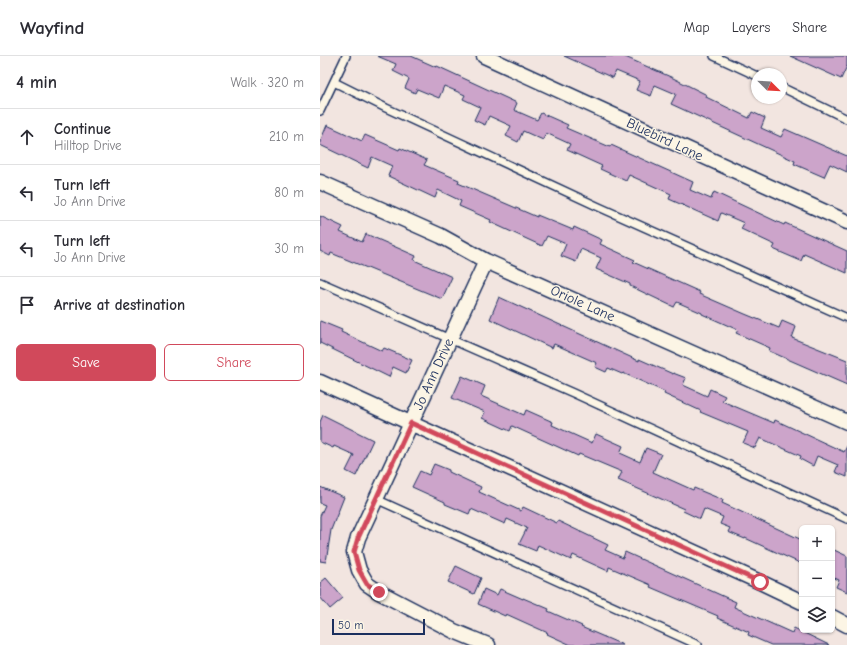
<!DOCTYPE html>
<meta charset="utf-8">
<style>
:root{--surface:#fff;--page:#f2f2f3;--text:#2b2b33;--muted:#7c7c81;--line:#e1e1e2;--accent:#d1495b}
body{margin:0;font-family:"Comic Neue",sans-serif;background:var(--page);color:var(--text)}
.controls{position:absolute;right:12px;bottom:12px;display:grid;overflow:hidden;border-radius:6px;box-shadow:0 1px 3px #0004}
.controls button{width:36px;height:36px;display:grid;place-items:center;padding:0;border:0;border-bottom:1px solid var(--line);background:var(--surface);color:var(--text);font:20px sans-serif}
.compass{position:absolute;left:431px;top:12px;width:36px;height:36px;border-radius:50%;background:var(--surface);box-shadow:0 1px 3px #0004;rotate:114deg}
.scale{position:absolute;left:12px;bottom:10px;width:93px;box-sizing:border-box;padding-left:4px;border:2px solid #1b2f5e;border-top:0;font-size:11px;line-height:14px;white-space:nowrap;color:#1b2f5e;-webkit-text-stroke:3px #fcf5e5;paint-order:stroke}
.stop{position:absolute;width:12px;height:12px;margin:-9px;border:3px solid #d1495b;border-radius:50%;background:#fff}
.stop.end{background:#d1495b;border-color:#fff;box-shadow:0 1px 4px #0008}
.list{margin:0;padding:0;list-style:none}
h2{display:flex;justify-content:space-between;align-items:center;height:52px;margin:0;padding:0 16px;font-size:17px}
h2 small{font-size:13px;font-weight:400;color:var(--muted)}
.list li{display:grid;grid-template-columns:26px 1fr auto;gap:12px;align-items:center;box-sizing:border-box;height:56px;padding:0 16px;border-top:1px solid var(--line)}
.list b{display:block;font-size:15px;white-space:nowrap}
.list p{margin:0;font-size:13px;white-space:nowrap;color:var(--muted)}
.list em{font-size:13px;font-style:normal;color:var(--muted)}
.actions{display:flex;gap:8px;padding:12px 16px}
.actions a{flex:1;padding:9px 0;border:1px solid var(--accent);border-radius:6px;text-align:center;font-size:14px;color:var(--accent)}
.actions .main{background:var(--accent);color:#fff}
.icon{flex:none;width:22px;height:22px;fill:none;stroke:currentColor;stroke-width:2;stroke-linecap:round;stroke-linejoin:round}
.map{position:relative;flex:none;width:527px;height:589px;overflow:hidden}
header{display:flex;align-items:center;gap:24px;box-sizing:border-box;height:56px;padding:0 20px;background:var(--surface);border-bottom:1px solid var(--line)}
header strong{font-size:19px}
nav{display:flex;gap:22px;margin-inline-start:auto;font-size:14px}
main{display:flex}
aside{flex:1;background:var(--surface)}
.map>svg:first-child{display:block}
.building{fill:#cca4ca;stroke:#1b2f5e}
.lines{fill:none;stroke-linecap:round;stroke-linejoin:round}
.lane-casing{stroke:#1b2f5e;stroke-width:10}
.street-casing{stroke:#1b2f5e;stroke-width:17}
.lane{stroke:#fcf5e5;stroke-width:7}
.street{stroke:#fcf5e5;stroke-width:14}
.route{stroke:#d1495b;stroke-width:5}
.labels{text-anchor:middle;stroke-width:3;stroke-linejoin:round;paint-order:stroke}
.street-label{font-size:14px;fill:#1b2f5e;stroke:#fcf5e5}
</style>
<header>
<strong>Wayfind</strong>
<nav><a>Map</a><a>Layers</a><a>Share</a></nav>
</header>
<main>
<aside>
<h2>4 min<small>Walk · 320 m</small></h2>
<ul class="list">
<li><svg class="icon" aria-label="ahead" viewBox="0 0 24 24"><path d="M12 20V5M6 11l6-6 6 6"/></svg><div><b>Continue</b><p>Hilltop Drive</p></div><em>210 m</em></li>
<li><svg class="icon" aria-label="left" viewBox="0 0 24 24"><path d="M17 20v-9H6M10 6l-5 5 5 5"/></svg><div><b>Turn left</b><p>Jo Ann Drive</p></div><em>80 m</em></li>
<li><svg class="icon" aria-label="left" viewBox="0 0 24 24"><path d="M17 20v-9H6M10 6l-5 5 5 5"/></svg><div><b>Turn left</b><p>Jo Ann Drive</p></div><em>30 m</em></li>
<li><svg class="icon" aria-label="arrive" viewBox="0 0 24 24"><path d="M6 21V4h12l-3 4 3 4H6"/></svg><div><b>Arrive at destination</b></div></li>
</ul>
<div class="actions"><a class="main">Save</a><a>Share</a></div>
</aside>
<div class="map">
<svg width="527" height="589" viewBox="0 0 527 589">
<rect width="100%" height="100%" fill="#f2e5e0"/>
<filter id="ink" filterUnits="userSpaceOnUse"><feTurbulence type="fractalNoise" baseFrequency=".025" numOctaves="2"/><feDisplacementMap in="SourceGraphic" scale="8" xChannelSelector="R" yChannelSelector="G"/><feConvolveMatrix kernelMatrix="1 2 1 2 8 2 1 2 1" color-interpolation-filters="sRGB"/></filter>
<g filter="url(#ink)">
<path class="building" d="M57,0h34l25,11 1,-1 80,37 -3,7 23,10 4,-7 27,12 -2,3 44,19 1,-2 82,37 -3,8 21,9 3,-7 70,33 1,-2 62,28v22l-43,-19 -3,7 -28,-12 2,-4 -34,-16 3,-6 -23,-10 -3,8 -49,-22 2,-5 -42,-19 -3,6 -26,-12 2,-3 -35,-16 3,-6 -24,-11 -3,7 -20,-9 -5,11 -12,-6 5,-10 -22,-10 -4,9 -11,-5 6,-13 -17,-8 2,-4 -21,-9 -5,12 -22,-9 -2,4 -10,-5 4,-9 -16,-8 3,-7z
M244,0h59l50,22 34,17 -1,2 43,21 3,-6 13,6 -4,10 20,9 4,-8 62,27v16l-17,-8 -6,13 -30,-13 1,-3 -124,-57 5,-10 -21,-9 -4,11 -15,-6 4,-9 -24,-10 -3,7z
M470,0h57v10l-6,13z
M7,69l35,16 3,-6 34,15 1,-2 27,12 -3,5 35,15 -1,3 79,34v-2l36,15 1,-3 28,13 -2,4 35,16 -2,2 67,30 -1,2 46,20 34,14 3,-7 14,6 -4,11 55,22v25l-78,-34 1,-3 -34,-15 2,-3 -36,-16v-1l-25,-11 -3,5 -44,-21v-2l-34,-15 5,-11 -20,-9 -5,13 -15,-6 5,-12 -19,-8 -5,10 -52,-24 1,-2 -32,-14 2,-5 -23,-11 -3,8 -47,-22 4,-10 -20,-9 -4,11 -48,-23v-3z
M0,160l23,11 -3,5 22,10 4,-8 50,22 -2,4 38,17 -10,22 -111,-46 -1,3 -10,-5z
M179,241l140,64v-2l34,15v-1l13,5 -3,7 24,11 3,-7 15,7 -3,5 52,22 1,-3 69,32 3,-6v31l-12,-5 3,-7 -21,-9 -4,10 -13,-7 1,-3 -41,-18 -5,10 -12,-5 5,-11 -48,-20 1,-1 -37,-17 1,-2 -42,-19 -1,1 -14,-6 -2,4 -11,-5 2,-4 -43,-19 -2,4 -62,-29z
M0,265l22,9 -1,2 41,19 2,-3 28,12 -6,13 -13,-6 -4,10 -69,-34z
M142,320l23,10 -4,10 43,19 2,-5 27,12 -1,3 40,18 4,-9 27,12 -3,7 20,9 6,-14 15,6 -8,18 40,18 1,-2 29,12 -1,3 80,37v24l-57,-26v1l-17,-7 2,-4 -10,-4 3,-7 -19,-8 -4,10 -17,-8 1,-2 -66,-29 4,-8 -43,-18 -1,2 -66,-30 -2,5 -28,-13 3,-6 -33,-14z
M3,359l50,25 -17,36 -10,-5 8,-16 -20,-9 -1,2 -13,-6v-20z
M114,408l15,6v2l32,15 -2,5 42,19 2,-4 34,16 1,-2 50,24 -3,5 18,8 2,-6 111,50 -2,5 58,26 2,-5 35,17h-58l-23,-10 1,-3 -32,-14 1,-2 -68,-29 1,-2 -42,-18 -1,4 -35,-16 -2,5 -33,-15 -2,6 -17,-7 8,-16 -20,-9 -2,5 -34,-15 -2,5 -24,-10v-2l-33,-15 8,-16 9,4z
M0,431l24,10 -13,33 -5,32 -6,-1v-45l5,-11 -5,-2z
M512,493l15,7v36l-11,-5 3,-7 -7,-3z
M136,510l25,12 -7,16 -26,-12z
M6,522l17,20 -13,11 -10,-12v-14z
M164,533l13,6 3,-6 23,10v-1l26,11 -1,2 34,15 -1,1 42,18h-52l-24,-11 1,-1 -42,-19 -1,2 -27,-12z"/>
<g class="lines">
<defs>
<path id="lane" d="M394,0l43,20
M14,26l52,26 213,99 248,111
M461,31l66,32
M0,55l26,-55
M0,226l253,111 274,126
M56,443l322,146"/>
<path id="street" d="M164,0l363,166
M0,126l121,54 45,25 361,161
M166,205l-128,277 -4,14 5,18 8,14 12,8 75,39 34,14
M0,326l440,200 42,20
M512,561l15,8"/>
</defs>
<use href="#lane" class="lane-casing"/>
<use href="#street" class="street-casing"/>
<use href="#lane" class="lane"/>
<use href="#street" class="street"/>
</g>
</g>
<g class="lines" filter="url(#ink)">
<path class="route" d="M59,536l-12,-8 -8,-14 -5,-18 4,-14 53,-115 349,159"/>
</g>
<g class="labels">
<g class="street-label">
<text transform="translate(345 83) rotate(25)" y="5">Bluebird Lane</text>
<text transform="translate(263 247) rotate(24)" y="5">Oriole Lane</text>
<text transform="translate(113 318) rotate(-65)" y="5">Jo Ann Drive</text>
</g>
</g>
</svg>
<div class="controls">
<button>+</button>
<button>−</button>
<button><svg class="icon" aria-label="layers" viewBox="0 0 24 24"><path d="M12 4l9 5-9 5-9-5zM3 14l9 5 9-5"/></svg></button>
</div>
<svg class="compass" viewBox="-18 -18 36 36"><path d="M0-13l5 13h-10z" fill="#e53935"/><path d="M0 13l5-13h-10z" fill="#7c7c81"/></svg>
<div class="scale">50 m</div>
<div class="stop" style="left:440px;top:526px"></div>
<div class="stop end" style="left:59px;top:536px"></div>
</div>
</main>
